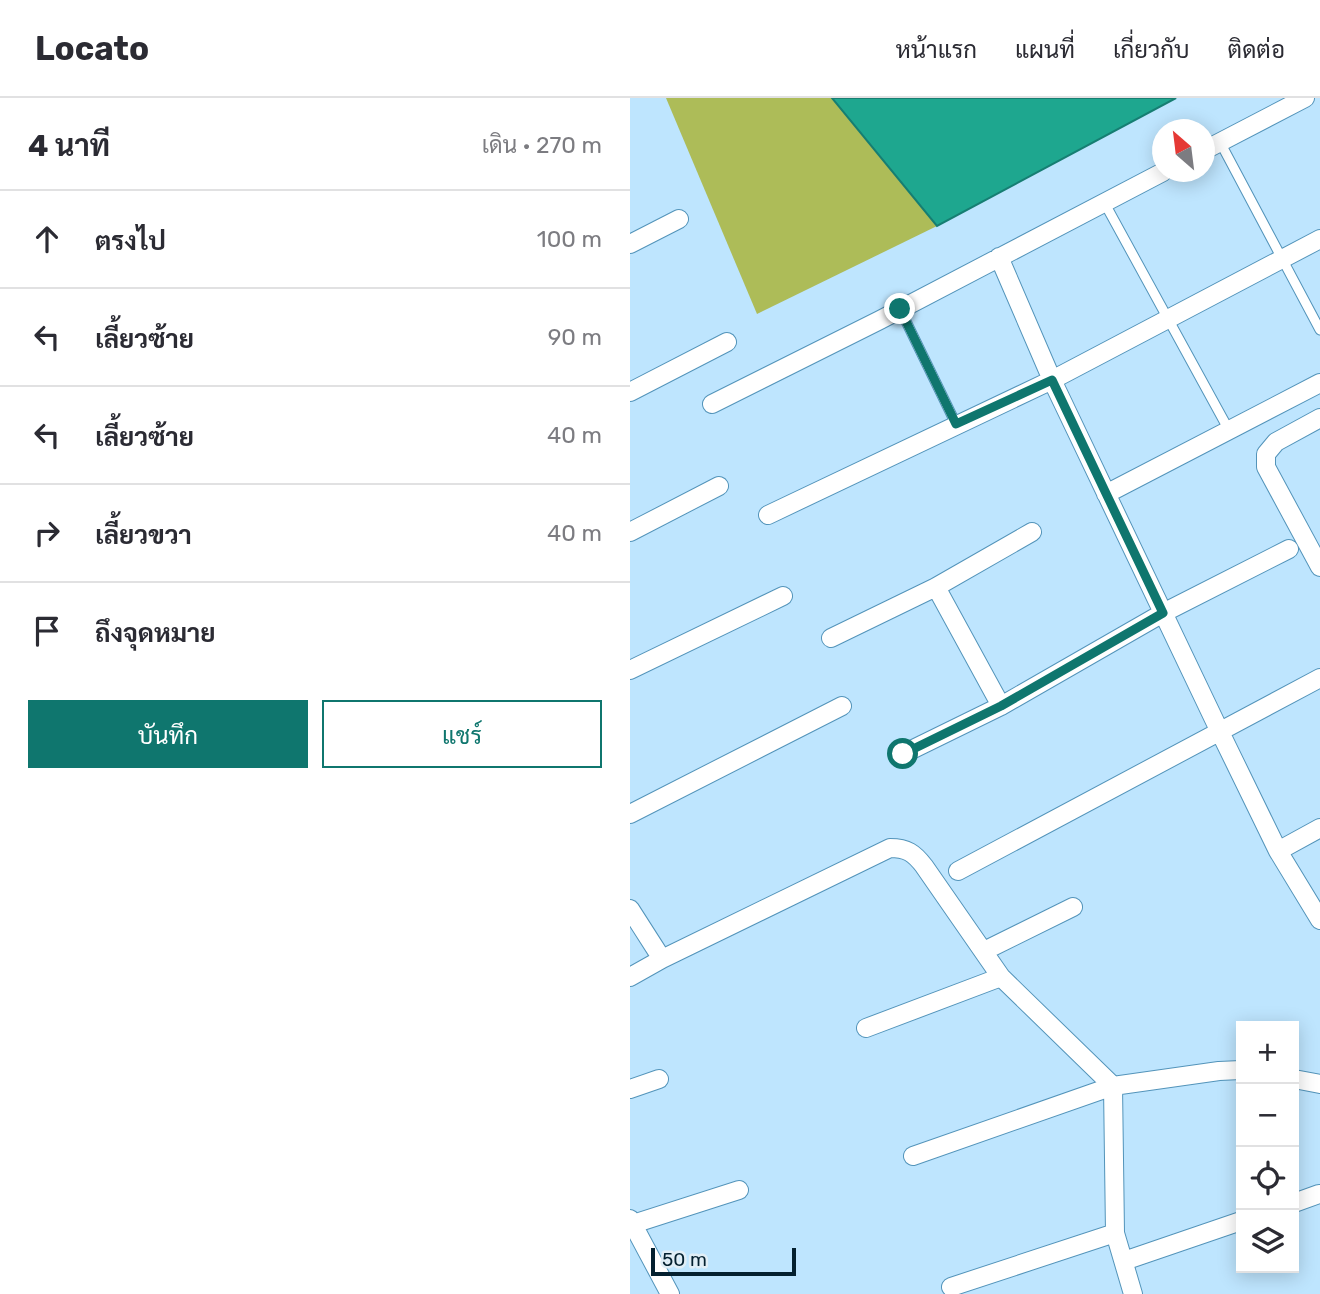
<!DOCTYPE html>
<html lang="th">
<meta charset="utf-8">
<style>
:root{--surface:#fff;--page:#f7f7f7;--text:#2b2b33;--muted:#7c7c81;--line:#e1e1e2;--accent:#0f766e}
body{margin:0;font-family:Rubik,Sarabun,sans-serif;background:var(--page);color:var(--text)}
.controls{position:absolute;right:21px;bottom:21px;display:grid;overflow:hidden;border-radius:0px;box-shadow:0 4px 18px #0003}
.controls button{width:63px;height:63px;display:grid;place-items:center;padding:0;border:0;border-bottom:2px solid var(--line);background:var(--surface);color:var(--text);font:35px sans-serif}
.compass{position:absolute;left:522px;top:21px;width:63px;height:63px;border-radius:50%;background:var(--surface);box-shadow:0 4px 18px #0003;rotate:332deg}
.scale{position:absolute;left:21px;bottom:18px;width:145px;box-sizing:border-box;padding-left:7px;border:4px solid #04202f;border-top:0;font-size:19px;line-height:24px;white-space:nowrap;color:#04202f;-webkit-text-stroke:5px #e1eef6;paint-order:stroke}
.stop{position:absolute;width:21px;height:21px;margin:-16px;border:5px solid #0f766e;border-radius:50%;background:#fff}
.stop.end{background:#0f766e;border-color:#fff;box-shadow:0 2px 7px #0008}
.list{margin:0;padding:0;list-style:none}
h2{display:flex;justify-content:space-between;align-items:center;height:91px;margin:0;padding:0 28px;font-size:30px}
h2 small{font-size:23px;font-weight:400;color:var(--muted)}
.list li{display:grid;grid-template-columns:46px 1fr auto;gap:21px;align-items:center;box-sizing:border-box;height:98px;padding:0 28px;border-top:2px solid var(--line)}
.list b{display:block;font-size:26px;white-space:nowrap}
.list em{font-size:23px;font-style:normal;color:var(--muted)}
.actions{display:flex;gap:14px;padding:21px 28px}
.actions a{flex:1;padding:16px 0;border:2px solid var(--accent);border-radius:0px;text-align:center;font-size:24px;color:var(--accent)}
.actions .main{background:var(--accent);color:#fff}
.icon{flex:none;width:38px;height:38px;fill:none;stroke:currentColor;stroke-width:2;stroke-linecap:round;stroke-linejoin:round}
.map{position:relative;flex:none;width:690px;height:1196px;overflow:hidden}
header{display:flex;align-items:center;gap:42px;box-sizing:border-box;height:98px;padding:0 35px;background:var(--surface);border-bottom:2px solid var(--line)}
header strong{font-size:33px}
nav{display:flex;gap:38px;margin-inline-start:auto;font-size:24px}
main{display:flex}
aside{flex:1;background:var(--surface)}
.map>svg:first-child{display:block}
.green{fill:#adbc58}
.water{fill:#1ea78f;stroke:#167e72;stroke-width:2}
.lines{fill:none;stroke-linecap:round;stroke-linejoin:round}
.lane-casing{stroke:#5394ba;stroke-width:11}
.street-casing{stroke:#5394ba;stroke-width:20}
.lane{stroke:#fff;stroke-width:9}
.street{stroke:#fff;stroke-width:18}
.route{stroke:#0f766e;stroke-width:9}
</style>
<header>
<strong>Locato</strong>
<nav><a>หน้าแรก</a><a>แผนที่</a><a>เกี่ยวกับ</a><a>ติดต่อ</a></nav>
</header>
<main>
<aside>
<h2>4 นาที<small>เดิน · 270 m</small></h2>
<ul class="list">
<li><svg class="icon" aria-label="ahead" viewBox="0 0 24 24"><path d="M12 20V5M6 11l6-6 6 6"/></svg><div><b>ตรงไป</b></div><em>100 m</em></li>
<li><svg class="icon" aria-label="left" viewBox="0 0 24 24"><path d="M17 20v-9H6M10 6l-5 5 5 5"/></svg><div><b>เลี้ยวซ้าย</b></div><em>90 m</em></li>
<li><svg class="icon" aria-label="left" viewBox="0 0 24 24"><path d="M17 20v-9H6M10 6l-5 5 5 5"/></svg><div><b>เลี้ยวซ้าย</b></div><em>40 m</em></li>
<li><svg class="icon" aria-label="right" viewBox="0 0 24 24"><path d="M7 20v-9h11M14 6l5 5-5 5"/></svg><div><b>เลี้ยวขวา</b></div><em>40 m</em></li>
<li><svg class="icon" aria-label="arrive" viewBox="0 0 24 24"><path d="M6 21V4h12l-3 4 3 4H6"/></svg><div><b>ถึงจุดหมาย</b></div></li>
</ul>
<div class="actions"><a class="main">บันทึก</a><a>แชร์</a></div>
</aside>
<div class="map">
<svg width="690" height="1196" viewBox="0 0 690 1196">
<rect width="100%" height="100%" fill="#bee5fe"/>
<path class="green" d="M36,0h166l105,128 -180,88z"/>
<path class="water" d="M202,0h344l-239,128z"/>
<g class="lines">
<defs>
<path id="lane" d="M590,44l100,188
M474,104l126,230
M270,211l56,115"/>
<path id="street" d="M575,52l100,-52
M0,146l49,-25
M369,159l53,123 168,352 58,119 42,69
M0,294l97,-50
M82,306l168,-84 283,-148
M690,320l-44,24 -10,12v13l54,100
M476,396l214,-111
M138,417l284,-135 268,-141
M0,434l89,-46
M306,489l65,119
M201,540l105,-51 96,-55
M0,572l153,-74
M273,656l98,-48 162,-93 126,-64
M0,716l212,-108
M648,753l42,-23
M328,773l362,-193
M0,811l32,50 228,-111c17,0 24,5 34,18l77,111 112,109 106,-15 22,-1
M354,853l89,-44
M0,879l32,-18
M236,930l135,-51
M664,981l26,5
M0,991l29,-10
M283,1058l200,-70 2,147 18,61
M664,1105l25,-9
M0,1121l40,75
M0,1127l109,-35
M494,1163l117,-40
M321,1189l164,-54"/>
</defs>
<use href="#lane" class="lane-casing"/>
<use href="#street" class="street-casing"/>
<use href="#lane" class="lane"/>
<use href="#street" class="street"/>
</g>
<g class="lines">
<path class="route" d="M270,211l56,115 96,-44 111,233 -162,93 -98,48"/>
</g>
</svg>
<div class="controls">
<button>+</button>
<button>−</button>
<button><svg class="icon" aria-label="locate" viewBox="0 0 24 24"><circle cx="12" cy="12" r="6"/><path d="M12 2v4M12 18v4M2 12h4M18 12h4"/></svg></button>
<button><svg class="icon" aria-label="layers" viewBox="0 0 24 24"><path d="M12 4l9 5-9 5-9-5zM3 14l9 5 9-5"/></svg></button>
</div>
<svg class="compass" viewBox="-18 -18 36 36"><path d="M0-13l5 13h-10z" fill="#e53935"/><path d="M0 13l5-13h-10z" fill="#7c7c81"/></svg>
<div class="scale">50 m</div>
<div class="stop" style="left:273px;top:656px"></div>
<div class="stop end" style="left:270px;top:211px"></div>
</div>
</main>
